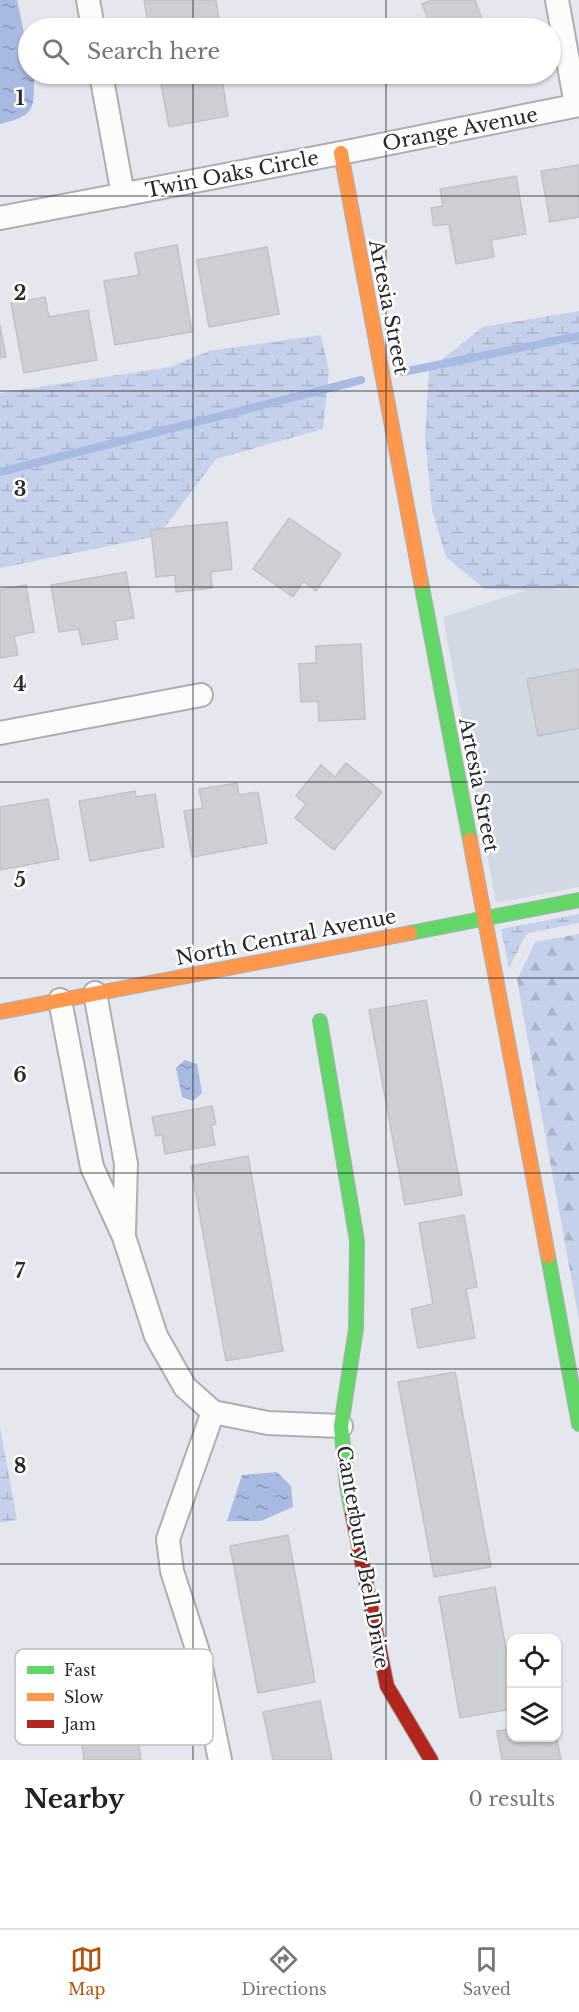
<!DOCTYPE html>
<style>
:root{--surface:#fff;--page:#f2f2f2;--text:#222;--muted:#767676;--line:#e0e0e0;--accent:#b45309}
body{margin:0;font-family:"Libre Baskerville",serif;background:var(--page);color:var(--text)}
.controls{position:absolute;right:18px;bottom:18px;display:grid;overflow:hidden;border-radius:12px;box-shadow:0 2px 4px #0004}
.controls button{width:54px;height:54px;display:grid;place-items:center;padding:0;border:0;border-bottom:2px solid var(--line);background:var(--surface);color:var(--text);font:30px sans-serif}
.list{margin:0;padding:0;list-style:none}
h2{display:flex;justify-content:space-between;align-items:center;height:78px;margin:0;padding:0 24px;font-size:26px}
h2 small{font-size:20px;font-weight:400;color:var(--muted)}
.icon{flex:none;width:33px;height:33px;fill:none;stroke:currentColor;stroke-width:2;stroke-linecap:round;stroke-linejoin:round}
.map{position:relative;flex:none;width:579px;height:1760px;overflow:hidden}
.search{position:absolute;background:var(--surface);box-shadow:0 2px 4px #0004;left:18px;right:18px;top:18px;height:66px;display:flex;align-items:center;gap:15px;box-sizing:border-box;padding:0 21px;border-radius:33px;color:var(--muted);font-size:22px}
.sheet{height:168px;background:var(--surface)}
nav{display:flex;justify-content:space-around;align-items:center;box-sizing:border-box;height:84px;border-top:2px solid var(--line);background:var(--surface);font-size:16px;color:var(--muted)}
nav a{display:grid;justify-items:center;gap:3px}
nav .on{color:var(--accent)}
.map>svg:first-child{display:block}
.built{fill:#d2d9e4}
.forest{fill:url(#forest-firs)}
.wetland{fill:url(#wetland-marsh)}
.water{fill:url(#water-ripples)}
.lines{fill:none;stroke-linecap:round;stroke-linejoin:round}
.stream{stroke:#a8bae1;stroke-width:8}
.building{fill:#cccfd3;stroke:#c0c2c6;stroke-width:1.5}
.street-casing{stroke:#acaeb3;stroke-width:26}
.fast-casing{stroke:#acaeb3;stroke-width:16}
.slow-casing{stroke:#acaeb3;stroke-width:16}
.jam-casing{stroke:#acaeb3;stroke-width:16}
.street{stroke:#fbfcfc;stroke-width:22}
.fast{stroke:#63d668;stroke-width:14}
.slow{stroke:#ff974d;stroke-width:14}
.jam{stroke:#b3261e;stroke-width:14}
.grid{fill:none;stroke:#282a2e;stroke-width:1.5;stroke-opacity:0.55}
.labels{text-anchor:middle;stroke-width:5;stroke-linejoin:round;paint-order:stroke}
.street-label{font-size:20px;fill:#282a2e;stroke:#fff}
.key{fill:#fff;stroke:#bebfc0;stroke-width:1.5}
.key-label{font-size:16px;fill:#282a2e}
.grid-label{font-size:20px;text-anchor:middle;font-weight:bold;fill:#282a2e;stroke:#fff;stroke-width:5;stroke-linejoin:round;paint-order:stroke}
</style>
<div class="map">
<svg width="579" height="1760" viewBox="0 0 579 1760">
<defs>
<pattern id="forest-firs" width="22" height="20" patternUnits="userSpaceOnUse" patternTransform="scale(1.5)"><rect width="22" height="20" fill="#c5d1ea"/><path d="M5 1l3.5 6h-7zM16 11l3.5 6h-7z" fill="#a9b4c9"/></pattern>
<pattern id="wetland-marsh" width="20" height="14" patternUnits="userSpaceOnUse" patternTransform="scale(1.5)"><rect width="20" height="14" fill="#c5d1ea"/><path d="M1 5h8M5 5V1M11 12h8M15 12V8" fill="none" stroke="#a9b4c9"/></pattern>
<pattern id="water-ripples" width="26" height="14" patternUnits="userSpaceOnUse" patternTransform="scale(1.5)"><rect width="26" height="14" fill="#a8bae1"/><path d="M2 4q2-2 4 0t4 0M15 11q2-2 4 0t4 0" fill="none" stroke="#8997b7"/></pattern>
</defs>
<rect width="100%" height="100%" fill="#e4e8ee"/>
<path class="built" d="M579,585v302l-83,16 -53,-286 87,-28 16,1z"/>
<path class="forest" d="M579,934v386l-62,-340 18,-38z"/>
<path class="wetland" d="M579,311v274l-33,5 -61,-1 -39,-32 -14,-47 -7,-72 4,-68 54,-43z
M321,335l8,36 -6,58 -107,30 -58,77 -158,32v-175l170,-26 39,-16z
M579,914v9l-50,10 -5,5 -15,30 -8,-39z
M0,1427l17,93 -17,3z"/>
<path class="water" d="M0,0h17l11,51v23l6,1c0,34 2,40 -34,49z
M185,1060l12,4 5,29 -9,8 -11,-4 -6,-29z
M277,1472l14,14 2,21 -32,14h-34l15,-46z"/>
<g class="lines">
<path class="stream" d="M403,372l176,-36
M0,472l361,-92"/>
</g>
<path class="building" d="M144,0h72l3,20 -50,8h-20z
M432,0h43l10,28h-54l-9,-24z
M159,74h62l7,42 -59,11z
M579,165v52l-29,5 -9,-51z
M516,176l10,58 -35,6 3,17 -38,7 -7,-40 -15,2 -3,-18 12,-2 -3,-17z
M177,245l15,87 -77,13 -11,-64 35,-6 -4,-22z
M267,247l12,67 -70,13 -12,-67z
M45,297l4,20 39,-7 9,50 -73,13 -13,-70z
M0,325l6,32 -6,1z
M289,518l52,36 -25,37 -13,-10 -10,16 -40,-28z
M227,522l5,47 -21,3 1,16 -36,4 -1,-17 -19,2 -5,-47z
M126,572l8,46 -19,3 3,18 -36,6 -3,-16 -20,3 -8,-47z
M26,585l8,47 -20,4 4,19 -18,3v-68z
M361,644l4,75 -46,2 -1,-20 -17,1 -2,-38 17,-1v-17z
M579,669v59l-41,8 -11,-57z
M346,763l36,29 -48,58 -39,-32 11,-14 -10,-8 25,-31 14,12z
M237,783l2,12 19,-3 9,51 -75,14 -8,-46 19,-3 -4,-19z
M135,791l1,6 19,-3 9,53 -74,14 -11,-60z
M48,799l11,60 -59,11v-63z
M426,1000l36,195 -57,10 -36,-195z
M212,1106l4,18 -5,1 4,20 -50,9 -3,-19 -6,1 -4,-19z
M248,1156l35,195 -57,10 -35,-195z
M464,1215l13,72 -11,2 9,49 -57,10 -7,-39 22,-5 -14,-81z
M455,1372l36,195 -57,10 -36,-195z
M288,1535l27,147 -57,11 -28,-147z
M495,1587l17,96v26l-52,9 -21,-121z
M131,1680l10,80h-57l-9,-73z
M320,1701l12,59h-59l-10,-48z
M512,1729v9h44v-3l5,25h-59l-5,-29z"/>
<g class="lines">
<defs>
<path id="street" d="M88,0l5,28
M557,0l19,105
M101,74l22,121
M0,218l341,-65 238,-48
M0,733l201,-38
M95,993l31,171 -2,68
M60,1000l32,167 32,70 32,99 29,51 28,25 55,11 73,3
M213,1412l-45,127 4,32 26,81 22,108"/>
<path id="fast" d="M421,582l49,258
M410,933l169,-33
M320,1021l37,220 -1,88 -15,97 6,60 5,27
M548,1256l31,168"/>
<path id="slow" d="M341,153l80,429
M470,840l78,416
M0,1012l410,-79"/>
<path id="jam" d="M352,1513l35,173 44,74"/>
</defs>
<use href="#street" class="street-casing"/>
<use href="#fast" class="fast-casing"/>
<use href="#slow" class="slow-casing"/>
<use href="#jam" class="jam-casing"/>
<use href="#street" class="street"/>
<use href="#fast" class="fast"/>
<use href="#slow" class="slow"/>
<use href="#jam" class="jam"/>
</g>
<path class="grid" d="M193,0v28M386,0v28M193,74v1686M386,74v1686M0,196h579M0,391h579M0,587h579M0,782h579M0,978h579M0,1173h579M0,1369h579M0,1564h579"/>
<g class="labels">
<g class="street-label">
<text transform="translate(460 129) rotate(-11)" y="7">Orange Avenue</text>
<text transform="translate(232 174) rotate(-11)" y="7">Twin Oaks Circle</text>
<text transform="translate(389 307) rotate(79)" y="7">Artesia Street</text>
<text transform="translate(479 785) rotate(79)" y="7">Artesia Street</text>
<text transform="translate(286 937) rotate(-11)" y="7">North Central Avenue</text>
<text transform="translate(363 1557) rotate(80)" y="7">Canterbury Bell Drive</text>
</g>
</g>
<rect x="15" y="1649" width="198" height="96" rx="9" class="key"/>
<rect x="27" y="1666" width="27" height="8" fill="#63d668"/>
<rect x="27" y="1693" width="27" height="8" fill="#ff974d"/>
<rect x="27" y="1720" width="27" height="8" fill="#b3261e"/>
<g class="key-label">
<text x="64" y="1676">Fast</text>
<text x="64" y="1703">Slow</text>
<text x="64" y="1730">Jam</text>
</g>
<g class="grid-label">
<text x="20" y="105">1</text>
<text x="20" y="300">2</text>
<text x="20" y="496">3</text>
<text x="20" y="691">4</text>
<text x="20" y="887">5</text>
<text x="20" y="1082">6</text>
<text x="20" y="1278">7</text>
<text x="20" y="1473">8</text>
</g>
</svg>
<div class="controls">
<button><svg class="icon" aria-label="locate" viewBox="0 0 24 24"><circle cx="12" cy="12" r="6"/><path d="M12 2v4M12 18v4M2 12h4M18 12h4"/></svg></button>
<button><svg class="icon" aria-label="layers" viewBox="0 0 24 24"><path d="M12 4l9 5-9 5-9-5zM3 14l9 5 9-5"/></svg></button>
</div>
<div class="search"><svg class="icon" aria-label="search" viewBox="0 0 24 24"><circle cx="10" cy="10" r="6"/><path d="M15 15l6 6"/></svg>Search here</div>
</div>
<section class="sheet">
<h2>Nearby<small>0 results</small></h2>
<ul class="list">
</ul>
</section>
<nav>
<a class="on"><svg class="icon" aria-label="map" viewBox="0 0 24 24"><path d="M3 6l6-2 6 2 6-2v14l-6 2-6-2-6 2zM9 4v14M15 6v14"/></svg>Map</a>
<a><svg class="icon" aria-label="directions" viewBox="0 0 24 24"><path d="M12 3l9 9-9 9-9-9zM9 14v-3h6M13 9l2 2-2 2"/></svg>Directions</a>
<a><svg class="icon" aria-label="saved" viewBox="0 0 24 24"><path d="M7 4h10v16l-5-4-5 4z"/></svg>Saved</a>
</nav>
